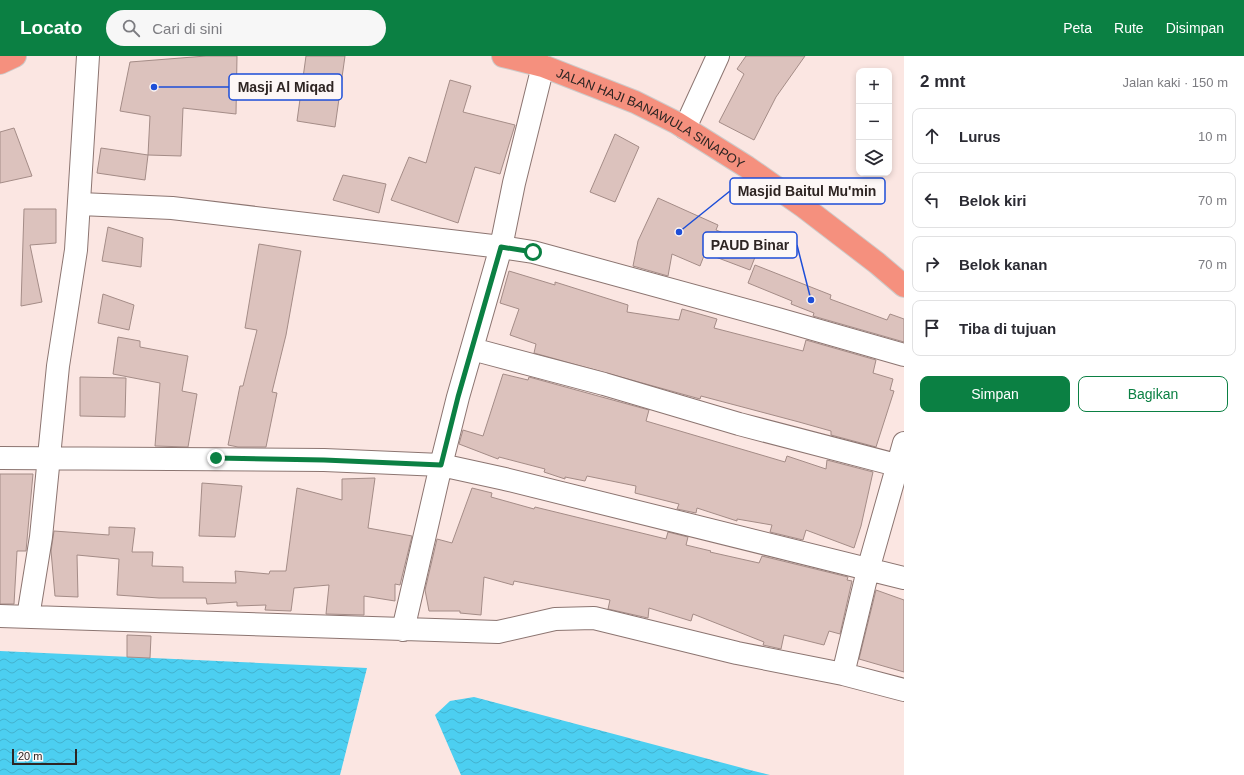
<!DOCTYPE html>
<html lang="id">
<meta charset="utf-8">
<style>
:root{--surface:#fff;--page:#f7f7f7;--text:#2b2b33;--muted:#7c7c81;--line:#e1e1e2;--accent:#0b8043}
body{margin:0;font-family:Helvetica,sans-serif;background:var(--page);color:var(--text)}
.controls{position:absolute;right:12px;top:12px;display:grid;overflow:hidden;border-radius:8px;box-shadow:0 2px 6px #0003}
.controls button{width:36px;height:36px;display:grid;place-items:center;padding:0;border:0;border-bottom:1px solid var(--line);background:var(--surface);color:var(--text);font:20px sans-serif}
.scale{position:absolute;left:12px;bottom:10px;width:65px;box-sizing:border-box;padding-left:4px;border:2px solid #2e2523;border-top:0;font-size:11px;line-height:14px;white-space:nowrap;color:#2e2523;-webkit-text-stroke:3px #fdf7f6;paint-order:stroke}
.stop{position:absolute;width:12px;height:12px;margin:-9px;border:3px solid #0b8043;border-radius:50%;background:#fff}
.stop.end{background:#0b8043;border-color:#fff;box-shadow:0 1px 4px #0008}
.list{margin:0;padding:0;list-style:none}
h2{display:flex;justify-content:space-between;align-items:center;height:52px;margin:0;padding:0 16px;font-size:17px}
h2 small{font-size:13px;font-weight:400;color:var(--muted)}
.list li{display:grid;grid-template-columns:26px 1fr auto;gap:12px;align-items:center;box-sizing:border-box;height:56px;margin:0 8px 8px;padding:0 8px;border:1px solid var(--line);border-radius:8px}
.list b{display:block;font-size:15px;white-space:nowrap}
.list em{font-size:13px;font-style:normal;color:var(--muted)}
.actions{display:flex;gap:8px;padding:12px 16px}
.actions a{flex:1;padding:9px 0;border:1px solid var(--accent);border-radius:8px;text-align:center;font-size:14px;color:var(--accent)}
.actions .main{background:var(--accent);color:#fff}
.icon{flex:none;width:22px;height:22px;fill:none;stroke:currentColor;stroke-width:2;stroke-linecap:round;stroke-linejoin:round}
.map{position:relative;flex:none;width:904px;height:719px;overflow:hidden}
header{display:flex;align-items:center;gap:24px;box-sizing:border-box;height:56px;padding:0 20px;background:var(--accent);color:#fff}
header strong{font-size:19px}
nav{display:flex;gap:22px;margin-inline-start:auto;font-size:14px}
.search{width:280px;height:36px;background:var(--page);display:flex;align-items:center;gap:10px;box-sizing:border-box;padding:0 14px;border-radius:22px;color:var(--muted);font-size:15px}
main{display:flex}
aside{flex:1;background:var(--surface)}
.map>svg:first-child{display:block}
.water{fill:url(#water-waves)}
.building{fill:#dcc2bd;stroke:#a48c87}
.lines{fill:none;stroke-linecap:round;stroke-linejoin:round}
.minor-casing{stroke:#8c7571;stroke-width:24}
.highway-casing{stroke:#cdcbca;stroke-width:24}
.minor{stroke:#fff;stroke-width:22}
.highway{stroke:#f5907e;stroke-width:22}
.route{stroke:#0b8043;stroke-width:5}
.labels{text-anchor:middle;stroke-width:4;stroke-linejoin:round;paint-order:stroke}
.street-label{font-size:13px;fill:#2e2523;stroke:#fdf7f6}
.leader{fill:none;stroke:#1d4ed8;stroke-width:1.5}
.callout-dot{fill:#1d4ed8;stroke:#fdf7f6;stroke-width:1.5}
.callout{fill:#fdf7f6;stroke:#1d4ed8;stroke-width:1.5}
.callout-label{font-size:14px;text-anchor:middle;font-weight:bold;fill:#2e2523}
</style>
<header>
<strong>Locato</strong>
<div class="search"><svg class="icon" aria-label="search" viewBox="0 0 24 24"><circle cx="10" cy="10" r="6"/><path d="M15 15l6 6"/></svg>Cari di sini</div>
<nav><a>Peta</a><a>Rute</a><a>Disimpan</a></nav>
</header>
<main>
<div class="map">
<svg width="904" height="719" viewBox="0 0 904 719">
<defs>
<pattern id="water-waves" width="16" height="10" patternUnits="userSpaceOnUse"><rect width="16" height="10" fill="#4ccff1"/><path d="M0 5q4-4 8 0t8 0" fill="none" stroke="#43b2ce"/></pattern>
</defs>
<rect width="100%" height="100%" fill="#fbe6e2"/>
<path class="water" d="M0,595l367,17 -27,107h-340z
M474,641l276,73 20,5h-309l-26,-60 15,-14z"/>
<path class="building" d="M206,0h31l-1,58 -53,-6 -2,48 -33,-1 2,-39 -30,-5 10,-49z
M306,0h39l-10,71 -38,-6z
M746,0h59l-29,41 -22,43 -35,-18 25,-48 -7,-5z
M450,24l21,6 -8,26 52,13 -15,49 -25,-7 -17,56 -67,-23 18,-43 17,6z
M14,72l18,48 -32,7v-51z
M615,78l24,13 -24,55 -25,-10z
M101,92l47,7 -3,25 -48,-7z
M343,119l43,9 -7,29 -46,-13z
M658,142l60,27 -2,5 43,17 -9,23 -45,-17 -5,13 -28,-12 -4,22 -35,-10 5,-25z
M24,153h32v34l-26,2 12,57 -21,4z
M108,171l35,11 -2,29 -39,-6z
M259,188l42,7 -15,84 -14,57 5,1 -11,54h-28l-10,-2 12,-59h3l14,-56 -12,-2z
M755,209l76,30 -1,4 57,21 3,-6 14,5v23l-91,-26 1,-3 -23,-9 1,-3 -44,-18z
M509,215l46,14v-3l73,23 -1,7 52,8 3,-11 35,10 -3,9 89,23 3,-11 70,20 -3,13 20,6 -3,11 4,1 -18,56 -45,-12v-4l-32,-9 -98,-26 -1,3 -166,-46 2,-9 -26,-9 9,-26 -19,-6z
M103,238l31,11 -5,25 -31,-7z
M118,281l22,4v6l48,9 -6,35 15,3 -9,53 -33,-1 5,-63 -47,-9z
M503,318l25,6 1,-3 120,33 -3,11 139,41 2,-6 39,13 1,-9 46,12 -12,54 -7,22 -48,-18 -3,10 -33,-8 2,-7 -35,-6v2l-40,-13 -1,5 -19,-4 2,-5 -44,-11 1,-7 -49,-10 -2,5 -20,-4v2l-21,-7 1,-3 -46,-12 -1,2 -39,-15 4,-14 20,6z
M80,321l46,1 -1,39 -45,-1z
M0,418h33l-7,77h-9l-3,53h-14z
M375,422l-7,50 44,8 -12,49 -5,-1v17l-31,-5v19l-38,-1 3,-29 -35,3 -3,23 -26,-1 1,-5 -29,1v-4l-30,2 -1,-6h-47l-42,-3 2,-36 -42,-4 1,42 -23,-1 -4,-45 3,-20 55,4v-8l26,1 -3,24h21l-1,14 31,1v15l53,1 -1,-12 34,3 1,-3h16l11,-83 45,12v-21z
M202,427l40,3 -7,51 -36,-1z
M472,432l20,5 -1,4 43,12 1,-2 131,32 2,-7 20,5 -2,8 25,6 -1,1 49,11 3,-7 86,21 -1,3 5,1 -12,53 -11,-3 -5,14 -40,-10 -3,14 -18,-4 1,-3 -71,-28 -2,7 -42,-13 -1,10 -40,-9 2,-9 -96,-19 -1,4 -29,-8 -3,38 -21,-2v-2h-31l-4,-21 12,-51 15,4z
M876,534l28,10v72l-45,-13z
M127,579l24,1 -1,22 -23,-1z"/>
<g class="lines">
<defs>
<path id="minor" d="M685,72l33,-72
M80,148l92,4 329,39 32,5 245,67 126,36
M472,293l132,35 135,40 165,43
M0,402l324,2 117,5 64,14 399,99
M0,560l498,16 57,-13 39,-1 143,35 106,21 61,16
M28,561l13,-80 17,-171 18,-116 12,-194
M403,574l38,-165 17,-68 43,-150 13,-64 29,-117
M843,618l25,-104 36,-127"/>
<g id="highway">
<path id="s1" d="M503,0l40,10 92,36 42,21 70,44 57,40 73,56 27,23"/>
<path d="M0,7l15,-7"/>
</g>
</defs>
<use href="#minor" class="minor-casing"/>
<use href="#highway" class="highway-casing"/>
<use href="#minor" class="minor"/>
<use href="#highway" class="highway"/>
</g>
<g class="lines">
<path class="route" d="M216,402l108,2 117,5 17,-68 43,-150 32,5"/>
</g>
<g class="labels">
<g class="street-label">
<text dy="5" stroke="none"><textPath href="#s1" startOffset="161">JALAN HAJI BANAWULA SINAPOY</textPath></text>
</g>
</g>
<path class="leader" d="M154 31L229 31M679 176L730 135M811 244L797 189"/>
<g class="callout-dot">
<circle cx="154" cy="31" r="4"/>
<circle cx="679" cy="176" r="4"/>
<circle cx="811" cy="244" r="4"/>
</g>
<g class="callout">
<rect x="229" y="18" width="113" height="26" rx="4"/>
<rect x="730" y="122" width="155" height="26" rx="4"/>
<rect x="703" y="176" width="94" height="26" rx="4"/>
</g>
<g class="callout-label">
<text x="286" y="36">Masji Al Miqad</text>
<text x="807" y="140">Masjid Baitul Mu'min</text>
<text x="750" y="194">PAUD Binar</text>
</g>
</svg>
<div class="controls">
<button>+</button>
<button>−</button>
<button><svg class="icon" aria-label="layers" viewBox="0 0 24 24"><path d="M12 4l9 5-9 5-9-5zM3 14l9 5 9-5"/></svg></button>
</div>
<div class="scale">20 m</div>
<div class="stop" style="left:533px;top:196px"></div>
<div class="stop end" style="left:216px;top:402px"></div>
</div>
<aside>
<h2>2 mnt<small>Jalan kaki · 150 m</small></h2>
<ul class="list">
<li><svg class="icon" aria-label="ahead" viewBox="0 0 24 24"><path d="M12 20V5M6 11l6-6 6 6"/></svg><div><b>Lurus</b></div><em>10 m</em></li>
<li><svg class="icon" aria-label="left" viewBox="0 0 24 24"><path d="M17 20v-9H6M10 6l-5 5 5 5"/></svg><div><b>Belok kiri</b></div><em>70 m</em></li>
<li><svg class="icon" aria-label="right" viewBox="0 0 24 24"><path d="M7 20v-9h11M14 6l5 5-5 5"/></svg><div><b>Belok kanan</b></div><em>70 m</em></li>
<li><svg class="icon" aria-label="arrive" viewBox="0 0 24 24"><path d="M6 21V4h12l-3 4 3 4H6"/></svg><div><b>Tiba di tujuan</b></div></li>
</ul>
<div class="actions"><a class="main">Simpan</a><a>Bagikan</a></div>
</aside>
</main>
